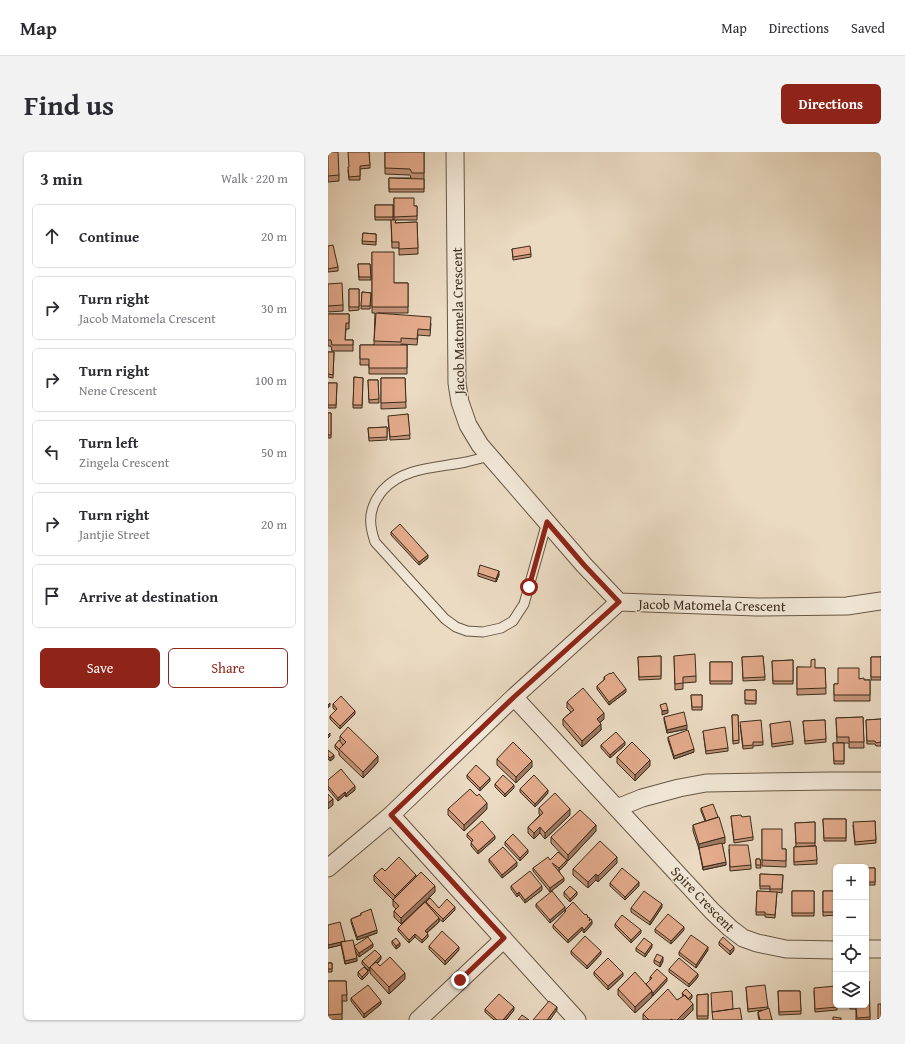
<!DOCTYPE html>
<meta charset="utf-8">
<style>
:root{--surface:#fff;--page:#f2f2f3;--text:#2b2b33;--muted:#7c7c81;--line:#e1e1e2;--accent:#8f2418}
body{margin:0;font-family:"Gentium Book Plus",serif;background:var(--page);color:var(--text)}
.controls{position:absolute;right:12px;bottom:12px;display:grid;overflow:hidden;border-radius:6px;box-shadow:0 1px 3px #0004}
.controls button{width:36px;height:36px;display:grid;place-items:center;padding:0;border:0;border-bottom:1px solid var(--line);background:var(--surface);color:var(--text);font:20px sans-serif}
.stop{position:absolute;width:12px;height:12px;margin:-9px;border:3px solid #8f2418;border-radius:50%;background:#fff}
.stop.end{background:#8f2418;border-color:#fff;box-shadow:0 1px 4px #0008}
.list{margin:0;padding:0;list-style:none}
h2{display:flex;justify-content:space-between;align-items:center;height:52px;margin:0;padding:0 16px;font-size:17px}
h2 small{font-size:13px;font-weight:400;color:var(--muted)}
.list li{display:grid;grid-template-columns:26px 1fr auto;gap:12px;align-items:center;box-sizing:border-box;height:64px;margin:0 8px 8px;padding:0 8px;border:1px solid var(--line);border-radius:6px}
.list b{display:block;font-size:15px;white-space:nowrap}
.list p{margin:0;font-size:13px;white-space:nowrap;color:var(--muted)}
.list em{font-size:13px;font-style:normal;color:var(--muted)}
.actions{display:flex;gap:8px;padding:12px 16px}
.actions a{flex:1;padding:9px 0;border:1px solid var(--accent);border-radius:6px;text-align:center;font-size:14px;color:var(--accent)}
.actions .main{background:var(--accent);color:#fff}
.icon{flex:none;width:22px;height:22px;fill:none;stroke:currentColor;stroke-width:2;stroke-linecap:round;stroke-linejoin:round}
.map{position:relative;flex:none;width:553px;height:868px;overflow:hidden;border-radius:6px}
header{display:flex;align-items:center;gap:24px;box-sizing:border-box;height:56px;padding:0 20px;background:var(--surface);border-bottom:1px solid var(--line)}
header strong{font-size:19px}
nav{display:flex;gap:22px;margin-inline-start:auto;font-size:14px}
.intro{display:flex;align-items:center;justify-content:space-between;box-sizing:border-box;height:96px;padding:0 24px}
h1{margin:0;font-size:28px}
.button{padding:10px 18px;border-radius:6px;background:var(--accent);color:#fff;font-size:14px;font-weight:700}
main{display:flex;gap:24px;padding:0 24px}
aside{flex:1;background:var(--surface);border-radius:6px;box-shadow:0 1px 3px #0004}
.map>svg:first-child{display:block}
.lines{fill:none;stroke-linecap:round;stroke-linejoin:round}
.service-casing{stroke:#665743;stroke-width:11}
.minor-casing{stroke:#665743;stroke-width:19}
.service{stroke:#f2e8d8;stroke-width:9}
.minor{stroke:#f2e8d8;stroke-width:17}
.wall{fill:#c5947a;stroke:#3a2b18}
.shaded-wall{fill:#a07863;stroke:#3a2b18}
.building{fill:#e5ac8e;stroke:#3a2b18}
.route{stroke:#8f2418;stroke-width:5}
.labels{text-anchor:middle;stroke-width:3;stroke-linejoin:round;paint-order:stroke}
.street-label{font-size:14px;fill:#3a2b18;stroke:#f2e8d8}
</style>
<header>
<strong>Map</strong>
<nav><a>Map</a><a>Directions</a><a>Saved</a></nav>
</header>
<div class="intro"><h1>Find us</h1><a class="button">Directions</a></div>
<main>
<aside>
<h2>3 min<small>Walk · 220 m</small></h2>
<ul class="list">
<li><svg class="icon" aria-label="ahead" viewBox="0 0 24 24"><path d="M12 20V5M6 11l6-6 6 6"/></svg><div><b>Continue</b></div><em>20 m</em></li>
<li><svg class="icon" aria-label="right" viewBox="0 0 24 24"><path d="M7 20v-9h11M14 6l5 5-5 5"/></svg><div><b>Turn right</b><p>Jacob Matomela Crescent</p></div><em>30 m</em></li>
<li><svg class="icon" aria-label="right" viewBox="0 0 24 24"><path d="M7 20v-9h11M14 6l5 5-5 5"/></svg><div><b>Turn right</b><p>Nene Crescent</p></div><em>100 m</em></li>
<li><svg class="icon" aria-label="left" viewBox="0 0 24 24"><path d="M17 20v-9H6M10 6l-5 5 5 5"/></svg><div><b>Turn left</b><p>Zingela Crescent</p></div><em>50 m</em></li>
<li><svg class="icon" aria-label="right" viewBox="0 0 24 24"><path d="M7 20v-9h11M14 6l5 5-5 5"/></svg><div><b>Turn right</b><p>Jantjie Street</p></div><em>20 m</em></li>
<li><svg class="icon" aria-label="arrive" viewBox="0 0 24 24"><path d="M6 21V4h12l-3 4 3 4H6"/></svg><div><b>Arrive at destination</b></div></li>
</ul>
<div class="actions"><a class="main">Save</a><a>Share</a></div>
</aside>
<div class="map">
<svg width="553" height="868" viewBox="0 0 553 868">
<rect width="100%" height="100%" fill="#ebdbc3"/>
<filter id="stains"><feTurbulence type="fractalNoise" baseFrequency=".005" numOctaves="4"/><feColorMatrix values="0 0 0 0 .2 0 0 0 0 .09 0 0 0 0 .02 0 0 0 .5 -.17"/></filter>
<radialGradient id="worn" r=".72"><stop offset=".6" stop-color="#630" stop-opacity="0"/><stop offset="1" stop-color="#630" stop-opacity=".3"/></radialGradient>
<g class="lines">
<defs>
<path id="service" d="M162,304c-8,2 -16,4 -24,6 -29,6 -62,5 -83,28 -3,3 -5,7 -7,10 -8,15 -6,27 -1,42l70,77 11,8 11,4 16,1 18,-4 12,-7 11,-17 23,-82"/>
<path id="minor" d="M127,0l2,231 3,19 8,23 12,20 104,120 35,37 137,5 91,-1 34,-5
M186,545l198,214 18,17 13,10 14,5 29,6 50,1
M289,656l25,-10 37,-10 27,-5 125,-2h50
M63,663l186,205
M0,716l63,-53 123,-118 105,-95
M538,797h15
M90,868l86,-81"/>
</defs>
<use href="#service" class="service-casing"/>
<use href="#minor" class="minor-casing"/>
<use href="#service" class="service"/>
<use href="#minor" class="minor"/>
</g>
<path class="wall" d="M0,0l11,23v6l-11,1z
M41,0l1,16 -10,1v11h-11l-1,-10z
M57,0h39v40h-35v-14h22l-1,-3 -25,-1z
M66,46l20,8h3v14h-21l-1,3 22,-1 1,32 -19,1v-7h-7l-1,-28h-16v-15h18v15h1z
M35,81l13,1v11l-14,-1z
M0,94l10,21v4l-10,1z
M184,97l19,5v3l-18,3z
M44,100l22,31h14v30h-30l53,10 -1,13 -12,-1 -1,10 -16,-1v1h6v29h-38v-9h-9v-20h14l1,-32h-3z
M30,112h12l1,16h-12z
M0,132l15,21v6l-15,1z
M21,137h10v21l-10,1z
M34,140l9,1 -1,16h-9z
M0,162h21v15h-3l-1,11h8v11h-21l-1,-5h-3z
M0,200h6l-1,26 -5,-1z
M26,225l9,1 -1,30h-9z
M53,226h24l1,30 -25,1z
M40,228h10l1,23h-10z
M0,231h9l-1,25h-8z
M0,261h3v25h-3z
M80,262l2,25 -20,1 -2,-21z
M59,275v13l-18,1 -1,-13z
M63,380l37,26 -9,7 -28,-30z
M150,421l21,2 -3,7 -18,-6z
M333,504v23l-22,1 -1,-23z
M346,504l22,20v6l-13,1v6l-8,1z
M435,504l2,24 -22,1 -1,-24z
M553,504v24h-10v-23h10z
M465,508v24h-20l-1,-23z
M382,510h22v22h-22z
M469,515l18,1h10l1,26 -29,1z
M276,525l22,15 -17,13 -12,-16v-3l7,-6z
M531,527l5,1h6v21h-36v-17h4z
M417,538h11v14h-11z
M363,543h11v15h-10z
M239,550l37,17 -4,3 1,8 -19,17 -19,-22v-6l8,-7 -4,-4z
M5,552l22,10 -15,15 -10,-10v-3l6,-5 -3,-3z
M404,563h6l1,28 -6,1z
M336,565l23,12 -20,4 -3,-13z
M535,565l1,31h-15v-5h-12l-1,-25z
M553,567v27h-5l-1,-2h-8l-1,-24z
M497,568l1,22 -21,2 -2,-23z
M442,572l23,17v3l-21,3z
M412,573l23,17v3l-10,1v2l-10,1z
M375,579l25,17v3l-22,3z
M12,584l38,26 -15,16 -24,-23v-3l-4,-4v-3l5,-4z
M340,585l26,15 -20,7 -6,-19z
M505,591h11v21h-10z
M273,593h24l-15,13 -9,-10z
M0,598l6,8 -4,3 -2,-2z
M289,605l33,9 -15,15 -18,-18z
M169,607l35,8 -16,16 -19,-18z
M139,623l23,6 -10,10 -13,-13z
M0,628l27,10 -9,7 -1,-2 -7,6 -10,-12z
M167,632l19,4 -9,9 -10,-10z
M192,637l28,4 -13,14 -15,-15z
M211,656l31,7 -25,24 -5,-6 -6,6 -6,-6v-6l12,-12 -1,-1z
M373,656l24,35h-3l4,22 -23,5 -4,-21 -6,-18v-6l12,-4 -4,-10z
M120,657h39l-23,22 -16,-16z
M403,664l11,1 11,20v3l-19,3z
M495,667h23v22h-22z
M547,669l1,22 -21,2 -2,-20z
M487,670v24l-19,1 -1,-24z
M434,677l20,20h4v18l-24,-1z
M268,679l-28,30 -17,-18v-6z
M139,682l28,5 -17,15 -7,-8v-3l1,-1 -5,-5z
M177,690l23,11 -8,8 -15,-16z
M488,694l1,18 -23,1v-18z
M401,697l22,16v4l-21,2z
M161,707l28,7 -15,12 -13,-16z
M428,707h4l1,9h-5z
M222,708l17,3 -8,8 5,10 -14,11 -17,-21v-3z
M289,711l-19,19 -2,-2 -8,8 -15,-13v-6z
M538,716h9v17h-9z
M57,719l31,6 19,15 -34,32 -7,-7v-6l2,-2 -3,-3v-6l-19,-19v-6z
M432,722l23,1 -1,18 -5,-1 -2,26 -10,-1v-2h-9l1,-24 13,1v-3h-10z
M282,731l29,3 -14,14 -15,-14z
M183,734l31,4 -17,13 -6,-8 -2,2 -6,-8z
M464,739h22v25h-22z
M495,739h13v24l-13,1z
M236,740l13,3 -7,7 -6,-6z
M98,750l13,6 16,2 -12,12 -4,-3v3l-12,11 1,4 -6,6 -7,-6 -6,6 -11,-12v-3l28,-25z
M208,752l29,6 -15,13 -14,-16z
M334,755l-12,18 -19,-13v-4z
M237,758l20,5 5,5 2,4 -8,9 -2,-3 -14,13 -15,-15v-3l12,-12z
M33,761l16,20 -20,7 -6,-18v-3l10,-4z
M287,772l26,9 -10,10 -16,-16z
M327,777l29,1 -13,14 -16,-12z
M64,789l8,5 -4,3 -4,-5z
M17,790l9,5h19l-14,10 -4,-6 2,10 -12,3 -4,-19 -13,3z
M391,790l15,8 -4,5 -11,-10z
M101,794l30,4 -14,15 -16,-16z
M324,795l-7,10 -9,-6v-3z
M380,798l-12,18 -17,-13v-3z
M243,799l30,3 -14,15 -16,-15z
M53,807l-4,5 3,2 25,13 -16,15 -19,-21v-3l-1,1 -7,-7v-3z
M326,808l9,1 -3,6 -6,-4z
M0,811h4v9h-4z
M341,817l29,8 -9,10 -20,-15z
M30,820l10,2 -6,6 -4,-4z
M266,820l29,4 -15,14 -14,-15z
M322,825l17,4 -14,15 -1,-1v2l-17,16 -17,-18v-6l28,-5 4,-4z
M0,829h18l1,20h-5v19h-14z
M541,829l1,39h-14v-11h-6v-4h16z
M418,835l22,20v2l4,11h-13l-1,-5v-3l4,-2 -14,2z
M450,839h22l1,23 -22,1z
M486,839l23,14v5l-22,2z
M354,841l10,5 -3,2 4,10 -10,10h-40v-6l34,-14 6,-3z
M380,842v25h-11v-24z
M23,846l30,6 -17,14 -13,-17z
M157,857l29,1 -8,10h-12l-9,-8z"/>
<path class="shaded-wall" d="M100,403v3l-9,7v-3z
M171,419v4l-3,7v-3z
M298,537v3l-17,13v-3z
M2,551v3l-2,2v-3z
M340,558v3l-6,2v-4z
M27,559v3l-15,15v-3z
M276,561v6l-7,6v-6z
M273,572v6l-19,17v-6z
M359,573v4l-20,4v-3z
M2,581v3l-2,2v-3z
M297,590v3l-15,13v-3z
M366,597v3l-20,7v-3z
M6,603v3l-4,3v-3z
M50,604v6l-15,16v-6z
M322,608v6l-15,15v-6z
M204,609v6l-16,16v-6z
M162,626v3l-10,10v-3z
M186,633v3l-9,9v-3z
M27,634v4l-9,7v-3z
M220,638v3l-13,14v-3z
M17,640v3l-7,6v-3z
M5,647v6l-5,4v-6z
M159,651v6l-23,22v-6z
M242,657v6l-25,24v-6z
M268,673v6l-28,30v-6z
M212,675v6l-6,6v-6z
M167,684v3l-17,15v-3z
M397,685v6l-26,7v-6z
M200,698v3l-8,8v-3z
M289,705v6l-19,19v-6z
M239,708v3l-8,8v-3z
M189,710v4l-15,12v-3z
M398,710v3l-23,5v-3z
M268,722v6l-8,8v-6z
M88,723v6l-21,21v-6z
M236,726v3l-14,11v-4z
M311,730v4l-14,14v-3z
M107,734v6l-34,32v-6z
M214,734v4l-17,13v-3z
M191,740v3l-2,2v-3z
M249,740v3l-7,7v-3z
M334,752v3l-12,18v-3z
M127,755v3l-12,12v-3z
M237,755v3l-15,13v-3z
M111,766v4l-14,12v-3z
M264,769v3l-8,9v-3z
M254,775v3l-14,13v-3z
M356,775v3l-13,14v-3z
M49,778v3l-20,7v-3z
M313,778v3l-10,10v-3z
M87,782v3l-6,6v-3z
M100,782v3l-6,6v-3z
M17,789v3l-4,-2v3l-13,3v-3z
M72,791v3l-4,3v-3z
M45,792v3l-14,10v-4z
M324,792v3l-7,10v-3z
M131,795v3l-14,15v-4z
M380,795v3l-12,18v-3z
M406,795v3l-4,5v-4z
M273,799v3l-14,15v-3z
M53,804v3l-9,9 -2,-1v3l-1,1v-3z
M335,805v4l-3,6v-4z
M29,806v3l-12,3v-3z
M40,819v3l-6,6v-3z
M77,821v6l-16,15v-7z
M295,821v3l-15,14v-4z
M370,822v3l-9,10v-3z
M339,826v3l-14,15v-3z
M324,839v6l-17,16v-6z
M364,843v3l-4,4v-3z
M53,849v3l-17,14v-4z
M365,852v6l-10,10h-6z
M186,855v3l-8,10h-3z
M229,855v3l-7,10h-3z"/>
<path class="building" d="M0,0h10l1,23 -11,1z
M20,0h21l1,13 -10,1v10l-11,1 -1,-10h1z
M57,0h39v21h-12l-2,-4 -25,-1z
M61,26l35,1v10h-35z
M66,46h20v8h3v10l-23,1z
M47,53h18v12h-18z
M63,68h5l-1,3 22,-1 1,26 -19,1v-7h-7z
M35,81l13,1v8l-14,-1z
M5,93l5,22 -10,2v-23z
M202,94l1,8 -18,3 -1,-8z
M44,100h22v31h14v24h-36z
M30,112h12l1,13h-12z
M14,131l1,22 -15,1v-22z
M21,137h10v18h-10z
M34,140l9,1 -1,13h-9z
M48,161l55,4 -1,13 -12,-1 -1,10 -16,-1v4l-27,-1z
M0,162h21v9h-3l-1,17h8v5h-21l-1,-5h-3z
M32,193h47v23h-38v-9h-9z
M0,200h6l-1,23 -5,-1z
M26,225l9,1 -1,27h-9z
M53,226h24l1,24 -25,1z
M40,228h10l1,19 -10,1z
M0,231h9l-1,22h-8z
M0,261h3v22h-3z
M80,262l2,21 -20,2 -2,-21z
M59,275v10l-18,1 -1,-10z
M72,372l28,31 -9,7 -28,-30z
M152,413l19,6 -3,8 -18,-6z
M367,502l1,22 -13,1v6l-8,1 -1,-28z
M333,504v20l-22,1 -1,-20z
M435,504l2,21 -22,1 -1,-21z
M553,504v21h-10v-20h10z
M487,507v9h10l1,20 -29,1v-22h14v-7z
M465,508v21h-20l-1,-20z
M382,510h22v19h-22z
M510,516h21v11l5,-1v2h6v15h-36v-11h4z
M285,520l13,17 -17,13 -12,-16 8,-7 -1,-2 6,-4 1,1z
M255,536l21,25 -7,6 4,5 -19,17 -19,-22 11,-9 -7,-8z
M417,538h11v11l-11,-1z
M363,543h11v12h-10z
M13,544l14,15 -15,15 -10,-10 7,-7 -4,-5z
M338,551l2,7 -6,1 -2,-6z
M356,560l3,13 -20,5 -3,-13z
M404,563h6l1,25 -6,1z
M535,565l1,25h-15v-5h-12l-1,-19z
M553,567v23l-5,1 -1,-2h-8l-1,-21z
M433,568l2,22h-10v3l-10,1 -3,-24z
M497,568l1,19 -21,2 -2,-20z
M462,569l3,20 -21,3 -2,-20z
M20,575l30,29 -15,16 -24,-23 7,-7 -6,-6z
M397,575l3,21 -22,3 -3,-20z
M360,578l6,19 -20,7 -6,-19z
M288,580l9,10 -15,13 -9,-10z
M11,588l4,5 -4,4 -4,-4z
M185,590l19,19 -16,16 -19,-18z
M304,590l18,18 -15,15 -18,-18z
M505,591h11v18h-10z
M0,598l6,5 -4,3 -2,-2z
M148,613l14,13 -10,10 -13,-13z
M13,617l14,17 -9,8 -1,-2 -7,6 -10,-12v-6z
M175,623l11,10 -9,9 -10,-10z
M206,623l14,15 -13,14 -15,-15z
M142,637l7,7 2,-2 8,9 -23,22 -16,-16z
M227,641l15,16 -25,24 -5,-6 -6,6 -6,-6 15,-14 -4,-5z
M0,642l5,5 -5,4z
M385,652l5,13 -12,4 -5,-13z
M252,658l16,15 -28,30 -17,-18z
M413,663l1,2 8,-1 3,21 -19,3 -3,-24z
M391,665l6,20 -26,7 -6,-19z
M495,667h23v19h-22z
M154,669l13,15 -17,15 -7,-8 2,-3 -6,-6z
M547,669l1,19 -21,2 -2,-20z
M487,670v21h-19l-1,-20z
M434,677h20v20h4v12l-24,-1z
M185,682l15,16 -8,8 -15,-16z
M272,689l17,16 -19,19 -2,-2 -8,8 -15,-13z
M394,691l4,19 -23,5 -4,-19z
M401,693h19l3,20 -21,2z
M488,694l1,14 -23,2v-15z
M175,695l14,15 -15,13 -13,-16z
M230,700l9,8 -8,8 -7,-5 12,15 -14,10 -17,-20 15,-11 2,3z
M71,705l17,18 -21,21 -21,-21 8,-7 3,3z
M428,707h4l1,6h-5z
M294,716l17,14 -14,15 -15,-14z
M538,716h9v14h-9z
M202,719l12,15 -17,14 -6,-8 -2,2 -6,-8z
M93,720l14,14 -34,32 -7,-7 5,-5 -6,-6z
M432,722l23,1 -1,14h-12v-3h-10z
M242,734l7,6 -7,7 -6,-7z
M224,739l13,16 -15,13 -14,-16z
M316,739l18,13 -12,18 -19,-14z
M429,739l20,1 -2,23 -10,-1v-2h-9z
M464,739h22v22h-22z
M495,739h13v21h-13z
M102,746l9,10 8,-9 8,8 -12,12 -17,-17z
M97,750l14,16 -14,13 3,3 -6,6 -7,-6 -6,6 -11,-12z
M245,750l12,13 1,-1 2,2 -1,1 3,1 -1,3 2,-2 1,2 -8,9 -2,-3 -14,13 -15,-15 13,-14 -1,-1z
M43,757l6,21 -20,7 -6,-18 10,-4v-2z
M340,762l16,13 -13,14 -16,-12z
M294,763l19,15 -10,10 -16,-16z
M12,770l5,19 -17,4v-20z
M114,779l17,16 -14,14 -16,-15z
M363,783l17,12 -12,18 -17,-13z
M257,784l16,15 -14,15 -16,-15z
M40,785l5,7 -14,9 -5,-7z
M395,785l11,10 -4,4 -11,-9z
M68,786l4,5 -4,3 -4,-5z
M316,786l8,6 -7,10 -9,-6z
M25,788l4,18 -12,3 -4,-19z
M47,798l6,6 -12,12 -7,-7z
M329,802l6,3 -3,6 -6,-3z
M62,805l15,16 -16,14 -19,-20 6,-5 4,4z
M280,806l15,15 -15,13 -14,-14z
M351,806l19,16 -9,10 -20,-15z
M0,811h4v6h-4z
M36,815l4,4 -6,6 -4,-5z
M329,817l10,9 -14,15 -1,-1v-1l-6,-7 6,-6 -2,-1z
M307,820l17,19 -17,16 -17,-18z
M0,829h18l1,14h-5v19l-14,1z
M538,829h3l1,36 -13,1 -1,-11h5v-2h5z
M40,833l13,16 -17,13 -13,-16z
M437,833l3,22 -20,2 -2,-22z
M508,834v19h1v2l-22,2 -1,-21z
M340,837l9,11 8,-5 8,9 -16,16h-4l-2,-1 -1,1h-21l-6,-6z
M358,837l6,6 -4,4 -6,-6z
M404,839l1,18 -21,3 -1,-19z
M450,839h22l1,20 -22,1z
M171,842l15,13 -11,13h-6l-12,-11z
M380,842v22h-11v-21z
M221,849l8,6 -10,13h-14z
M550,852h3v15h-3z
M412,856l2,12h-29l-1,-8z
M441,856l3,12h-12l-2,-8z
M194,863l7,5h-11z
M505,865l8,1v2h-8z"/>
<g class="lines">
<path class="route" d="M132,828l44,-42 -113,-123 123,-118 105,-95 -35,-37 -37,-43 -18,65"/>
</g>
<g class="labels">
<g class="street-label">
<text transform="translate(130 169) rotate(-91)" y="5">Jacob Matomela Crescent</text>
<text transform="translate(384 453) rotate(1)" y="5">Jacob Matomela Crescent</text>
<text transform="translate(375 747) rotate(46)" y="5">Spire Crescent</text>
</g>
</g>
<rect width="100%" height="100%" filter="url(#stains)"/>
<rect width="100%" height="100%" fill="url(#worn)"/>
</svg>
<div class="controls">
<button>+</button>
<button>−</button>
<button><svg class="icon" aria-label="locate" viewBox="0 0 24 24"><circle cx="12" cy="12" r="6"/><path d="M12 2v4M12 18v4M2 12h4M18 12h4"/></svg></button>
<button><svg class="icon" aria-label="layers" viewBox="0 0 24 24"><path d="M12 4l9 5-9 5-9-5zM3 14l9 5 9-5"/></svg></button>
</div>
<div class="stop" style="left:201px;top:435px"></div>
<div class="stop end" style="left:132px;top:828px"></div>
</div>
</main>
